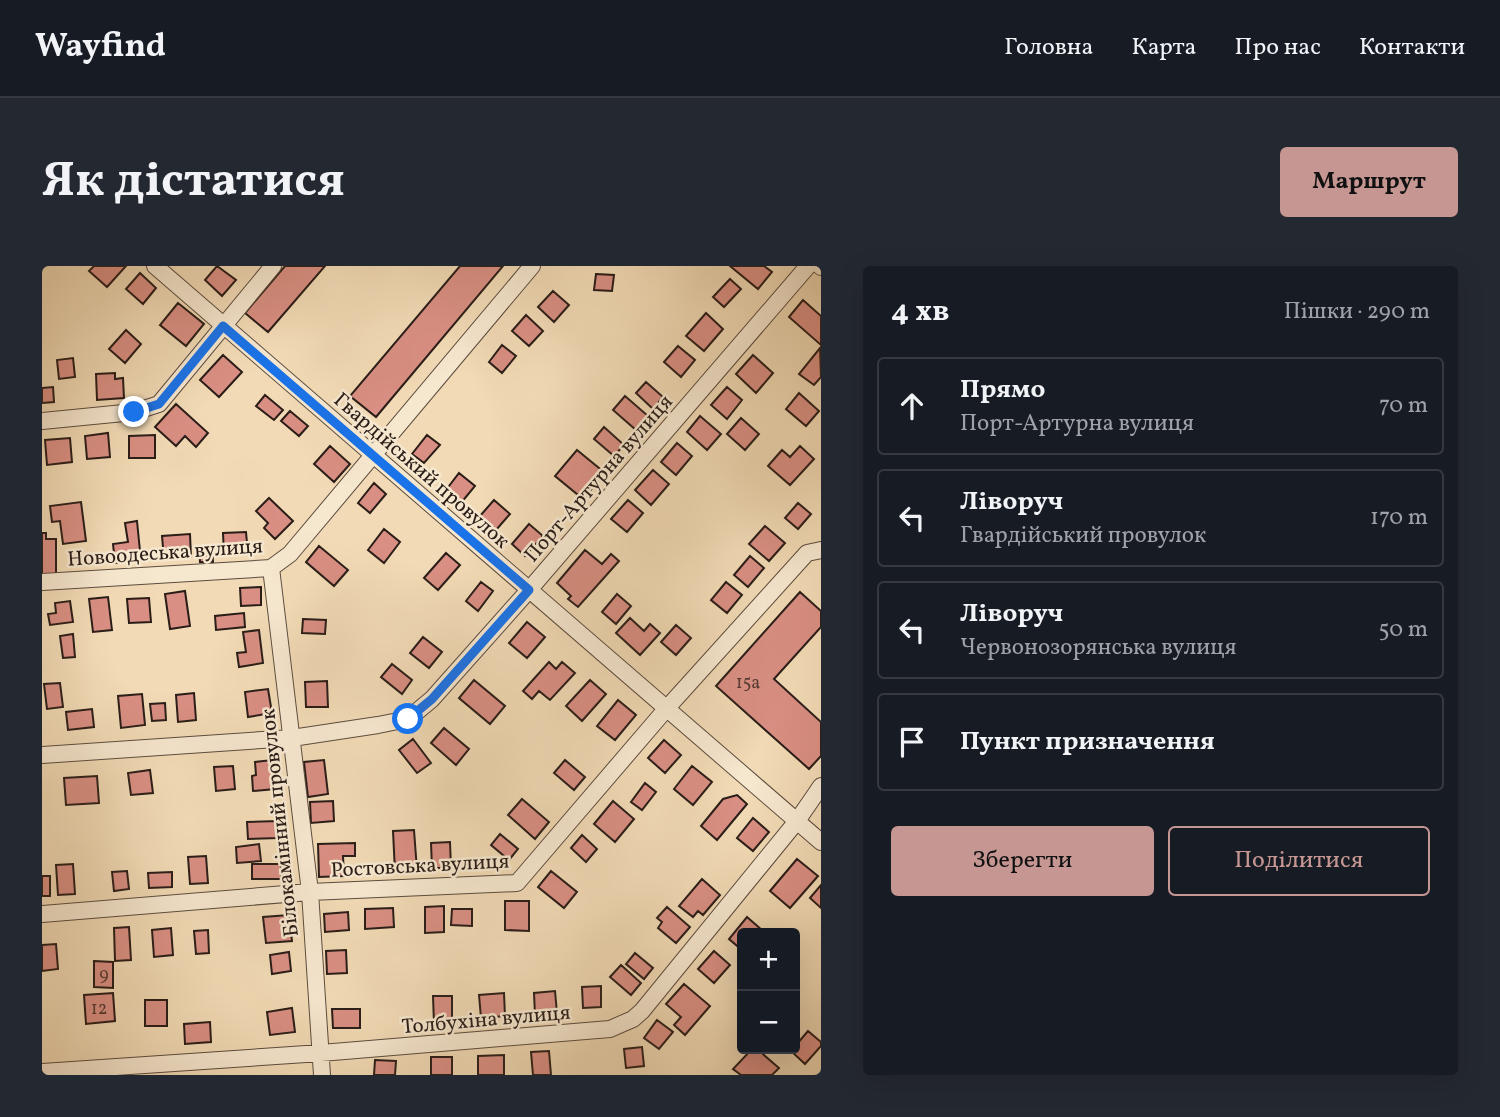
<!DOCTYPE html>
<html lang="uk">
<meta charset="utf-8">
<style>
:root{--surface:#171b24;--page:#242831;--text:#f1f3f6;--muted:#9ea1a6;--line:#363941;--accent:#c59692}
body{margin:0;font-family:Vollkorn,serif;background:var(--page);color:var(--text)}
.controls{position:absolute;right:21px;bottom:21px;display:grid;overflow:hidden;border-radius:7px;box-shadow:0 7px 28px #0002}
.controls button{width:63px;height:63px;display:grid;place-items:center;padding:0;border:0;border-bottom:2px solid var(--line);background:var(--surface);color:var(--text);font:35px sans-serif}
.stop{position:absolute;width:21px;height:21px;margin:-16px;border:5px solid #1a73e8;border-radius:50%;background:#fff}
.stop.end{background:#1a73e8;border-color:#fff;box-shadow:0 2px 7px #0008}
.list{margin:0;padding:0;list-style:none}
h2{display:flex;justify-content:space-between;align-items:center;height:91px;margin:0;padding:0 28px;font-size:30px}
h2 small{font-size:23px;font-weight:400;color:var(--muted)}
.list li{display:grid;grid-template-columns:46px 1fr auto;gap:21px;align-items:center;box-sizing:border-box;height:98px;margin:0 14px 14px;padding:0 14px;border:2px solid var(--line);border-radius:7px}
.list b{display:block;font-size:26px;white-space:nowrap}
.list p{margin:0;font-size:23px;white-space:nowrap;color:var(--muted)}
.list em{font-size:23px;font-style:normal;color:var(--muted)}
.actions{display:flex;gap:14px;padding:21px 28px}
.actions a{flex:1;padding:16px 0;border:2px solid var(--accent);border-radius:7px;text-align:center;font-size:24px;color:var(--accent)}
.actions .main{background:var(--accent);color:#111}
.icon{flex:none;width:38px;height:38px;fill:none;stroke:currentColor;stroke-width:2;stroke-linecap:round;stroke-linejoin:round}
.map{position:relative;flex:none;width:779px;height:809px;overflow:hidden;border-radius:7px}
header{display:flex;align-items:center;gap:42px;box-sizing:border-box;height:98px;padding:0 35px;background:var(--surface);border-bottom:2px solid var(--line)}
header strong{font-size:33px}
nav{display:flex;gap:38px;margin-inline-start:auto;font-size:24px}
.intro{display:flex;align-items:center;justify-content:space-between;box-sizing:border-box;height:168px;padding:0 42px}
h1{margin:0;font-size:49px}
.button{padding:18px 32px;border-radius:7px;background:var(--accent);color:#111;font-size:24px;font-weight:700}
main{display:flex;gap:42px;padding:0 42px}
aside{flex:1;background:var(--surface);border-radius:7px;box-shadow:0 7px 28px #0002}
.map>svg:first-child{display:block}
.building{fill:#d98f83;stroke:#2a1d18;stroke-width:2}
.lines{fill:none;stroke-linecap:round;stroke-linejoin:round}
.minor-casing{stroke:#5c4c3f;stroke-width:18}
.minor{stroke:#f6e7cf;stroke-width:16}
.route{stroke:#1a73e8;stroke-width:9}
.labels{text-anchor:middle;stroke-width:5;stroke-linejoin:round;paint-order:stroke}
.number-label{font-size:18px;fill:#563a33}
.street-label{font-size:21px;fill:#2a1d18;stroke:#f6e7cf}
</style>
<header>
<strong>Wayfind</strong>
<nav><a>Головна</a><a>Карта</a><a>Про нас</a><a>Контакти</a></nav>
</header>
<div class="intro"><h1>Як дістатися</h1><a class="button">Маршрут</a></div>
<main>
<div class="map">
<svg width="779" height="809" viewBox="0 0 779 809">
<rect width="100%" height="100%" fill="#f1dab5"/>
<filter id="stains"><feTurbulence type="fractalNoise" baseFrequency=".00286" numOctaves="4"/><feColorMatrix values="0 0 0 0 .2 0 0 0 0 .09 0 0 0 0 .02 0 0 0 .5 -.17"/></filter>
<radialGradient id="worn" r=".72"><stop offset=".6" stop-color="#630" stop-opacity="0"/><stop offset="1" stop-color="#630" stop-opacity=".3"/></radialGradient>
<path class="building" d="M52,0h32l-19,21 -18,-16z
M175,0l19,14 -14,16 -17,-16z
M243,0h40l-57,66 -23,-19z
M418,0h43l-127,151 -26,-21z
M688,0h34l8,6 -14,17z
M98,7l16,15 -13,16 -17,-15z
M554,8l18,1 -2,16 -18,-1z
M688,13l11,10 -17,18 -11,-10z
M511,25l16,14 -15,17 -16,-15z
M761,34l18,16v29l-32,-28z
M136,37l26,21 -18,22 -26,-21z
M664,47l17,16 -19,22 -18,-15z
M484,49l17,16 -14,15 -17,-15z
M84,64l15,14 -16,19 -16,-14z
M460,79l14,11 -14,17 -13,-11z
M636,80l17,14 -14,17 -17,-15z
M778,82l1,29 -7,8 -15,-11z
M181,89l19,17 -23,25 -19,-17z
M711,89l20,18 -17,20 -20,-19z
M31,92l2,19 -16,2 -2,-19z
M73,107v6l8,-1 1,20 -27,2 -1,-26z
M604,116l17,15 -10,12 -17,-16z
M11,121l1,15 -12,1v-15z
M685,121l15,13 -15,19 -16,-14z
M757,127l20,18 -13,15 -20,-17z
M223,129l18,15 -9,10 -18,-14z
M583,130l23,20 -12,14 -23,-20z
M134,138l32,29 -12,14 -11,-11 -9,10 -21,-19z
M248,145l18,15 -9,10 -18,-15z
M658,150l21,18 -14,16 -20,-18z
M699,152l18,16 -14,16 -18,-16z
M562,161l20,18 -10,11 -20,-17z
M66,167l2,24 -23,2 -2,-23z
M113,169v23h-26v-22z
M385,169l13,10 -16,18 -12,-9z
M28,172l2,24 -25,3 -2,-25z
M635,177l15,13 -16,19 -15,-13z
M288,180l20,18 -16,18 -20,-18z
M758,180l14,13 -24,26 -22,-19 14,-16 8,7z
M535,184l28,23 -22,26 -28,-23z
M611,204l16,14 -18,21 -16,-15z
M417,207l16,13 -14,17 -15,-13z
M332,217l12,11 -16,19 -12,-10z
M227,232l24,23 -18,18 -11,-11 4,-5 -12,-12z
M452,234l16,14 -14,16 -16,-14z
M586,234l15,13 -16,19 -16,-13z
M39,236l5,39 -23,3 -3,-23 -8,1 -2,-16z
M756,237l13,11 -13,15 -13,-11z
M95,255l4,40 -26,2 -2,-19 15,-2 -3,-19z
M487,258l14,12 -18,20 -13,-12z
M723,260l20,17 -16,18 -20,-17z
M342,263l16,13 -16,21 -16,-13z
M204,266l2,22 -24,1 -1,-22z
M0,267h4v6h10v35h-14z
M148,268l1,23 -27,2 -2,-23z
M277,280l29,24 -14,16 -28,-24z
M170,282l1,14h-13l-1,-13z
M543,284l17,14 9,-10 8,7 -41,46 -10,-8 3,-3 -14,-13z
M404,287l14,12 -22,25 -14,-12z
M708,290l14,12 -16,19 -14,-12z
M439,316l12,9 -15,20 -12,-10z
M684,316l16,13 -15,18 -16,-13z
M219,321v18l-20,1 -1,-18z
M143,325l5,35 -20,3 -5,-35z
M758,326l21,19v16l-47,52 47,43v34l-12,13 -93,-83z
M575,328l14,12 -15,18 -14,-12z
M66,331l4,33 -19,2 -4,-33z
M107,332l2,24 -22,1 -2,-24z
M28,335l3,21 -23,3 -2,-11 8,-1 -1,-10z
M202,347l1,14 -29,3 -1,-14z
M588,352l14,13 6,-7 10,9 -20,22 -24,-22z
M261,353l23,1 -1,14 -23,-1z
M485,356l18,15 -18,21 -18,-15z
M634,359l15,13 -15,17 -15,-13z
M217,364l4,33 -24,4 -2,-14 9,-1 -3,-20z
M31,368l2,23 -12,1 -3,-22z
M381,371l19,15 -13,16 -19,-15z
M507,396l7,7 6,-7 13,11 -25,27 -11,-9 -7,8 -9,-8z
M350,398l20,16 -10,14 -21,-17z
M432,414l31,26 -15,18 -31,-26z
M548,414l16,14 -24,27 -16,-15z
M285,415l1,26h-22l-1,-25z
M18,417l3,24 -16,2 -3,-25z
M226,423l4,24 -24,4 -3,-25z
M152,427l2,27 -18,2 -2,-27z
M100,428l3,31 -24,3 -3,-32z
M576,434l18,15 -21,25 -18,-14z
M123,437l1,17 -14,1 -2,-17z
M50,443l2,18 -26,3 -2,-18z
M402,462l25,21 -13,16 -25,-22z
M371,473l18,24 -14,10 -18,-23z
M622,474l17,15 -16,18 -17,-15z
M230,494l3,29 -22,2 -1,-15 4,-1 -1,-13z
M282,494l4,34 -20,3 -4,-35z
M523,494l20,17 -11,13 -20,-17z
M191,500l2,23 -19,2 -2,-24z
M650,500l20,16 -19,23 -19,-16z
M108,504l3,23 -22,2 -3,-22z
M55,510l2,27 -33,2 -2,-27z
M603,517l11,9 -14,18 -11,-8z
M695,529l10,9 -30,36 -16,-14 22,-27z
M480,533l27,23 -14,17 -27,-24z
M291,535l1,20 -23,2 -1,-21z
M571,535l21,18 -19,23 -21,-18z
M711,552l16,14 -16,19 -16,-13z
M236,555l1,17 -31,1 -1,-17z
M372,564l3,40 -22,2 -2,-41z
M458,568l18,15 -9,11 -18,-15z
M540,569l15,14 -11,13 -15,-14z
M408,576l1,26h-19l-1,-25z
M313,577v13h-12l1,20 -25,1 -1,-33z
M217,578l2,17 -24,2 -1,-16z
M164,590l2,27 -18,1 -2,-27z
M755,593l21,17 -28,32 -20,-17z
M31,598l2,30 -17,1 -2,-30z
M210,598h29v15h-29z
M85,605l2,18 -15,2 -2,-19z
M509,605l26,21 -13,16 -26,-21z
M130,606v15l-23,1 -1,-15z
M0,610h8v20h-8z
M660,613l18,16 -17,20 -5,-4 -5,6 -14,-11z
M779,619v23l-11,-10z
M463,635h24v30l-24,-1z
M402,640v26l-19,1v-26z
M625,641l23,20 -14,16 -18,-15 4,-6 -5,-4z
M351,642l1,19 -29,2v-20z
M410,643h20v17l-21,-1z
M306,646l1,18 -24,2 -1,-18z
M247,649l3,26 -26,2 -3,-26z
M705,651l16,14 -2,2h-19v17l-13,-11z
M87,661l2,33 -16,1 -1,-33z
M129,662l2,27 -19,2 -2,-27z
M166,664l1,23 -13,1 -2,-23z
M14,678l2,25 -16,2v-26z
M304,684l1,23 -20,1 -1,-23z
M672,685l16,14 -16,18 -16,-14z
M247,686l2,19 -19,3 -2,-19z
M593,687l18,15 -9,11 -18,-15z
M52,695l19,1v26l-19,-1z
M579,699l20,18 -10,12 -21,-18z
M642,718l26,22 -25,29 -11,-10 7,-8 -15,-13z
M559,720v21l-18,1 -1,-21z
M513,725l2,22 -22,2 -1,-22z
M71,727l2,28 -29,3 -2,-29z
M462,727l1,23 -24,2 -2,-23z
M391,730h19v27l-18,1z
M103,734h22v26h-22z
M250,742l3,24 -25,3 -3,-23z
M290,743h28v19h-27z
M615,754l16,12 -14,17 -15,-11z
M168,756l1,20 -26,2 -1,-20z
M766,765l13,11v4l-16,18 -14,-13z
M600,781l2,19 -18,2 -2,-19z
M710,783h5l22,19 -7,7h-31l-8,-6z
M507,785l2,24h-18l-2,-23z
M462,789v20h-26v-19z
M389,791h21v18h-21z
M333,794l21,1 -1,14h-21z"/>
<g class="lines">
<defs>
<path id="minor" d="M113,0l666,576
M778,0l1,1
M0,155l92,-9 25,-8 114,-138
M229,302l39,324 12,183
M0,316l229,-14 19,-14 242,-288
M0,489l250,-17 86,-13 30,-6 24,-20 97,-109 279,-324
M0,648l268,-22 207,-9 150,-175 140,-155 14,-3
M0,806l279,-19 289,-24 23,-10 9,-8 155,-190 24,-35"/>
</defs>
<use href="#minor" class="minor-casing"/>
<use href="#minor" class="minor"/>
</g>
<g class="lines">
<path class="route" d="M92,146l25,-8 64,-78 306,264 -97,109 -24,20"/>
</g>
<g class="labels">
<g class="number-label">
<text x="706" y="422">15а</text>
<text x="62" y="714">9</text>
<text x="57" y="748">12</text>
</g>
<g class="street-label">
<text transform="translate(380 204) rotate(41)" y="7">Гвардійський провулок</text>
<text transform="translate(556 212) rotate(-49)" y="7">Порт-Артурна вулиця</text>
<text transform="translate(123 286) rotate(-4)" y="7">Новоодеська вулиця</text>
<text transform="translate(237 557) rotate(-96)" y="7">Білокамінний провулок</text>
<text transform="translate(378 599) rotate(-3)" y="7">Ростовська вулиця</text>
<text transform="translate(444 753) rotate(-5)" y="7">Толбухіна вулиця</text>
</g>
</g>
<rect width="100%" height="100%" filter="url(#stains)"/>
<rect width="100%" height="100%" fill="url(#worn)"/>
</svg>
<div class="controls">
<button>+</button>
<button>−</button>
</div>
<div class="stop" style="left:366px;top:453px"></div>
<div class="stop end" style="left:92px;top:146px"></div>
</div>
<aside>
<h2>4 хв<small>Пішки · 290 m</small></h2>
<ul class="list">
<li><svg class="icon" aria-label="ahead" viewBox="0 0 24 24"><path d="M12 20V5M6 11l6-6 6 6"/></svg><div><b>Прямо</b><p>Порт-Артурна вулиця</p></div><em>70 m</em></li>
<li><svg class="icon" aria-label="left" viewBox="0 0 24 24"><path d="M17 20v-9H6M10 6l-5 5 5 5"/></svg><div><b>Ліворуч</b><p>Гвардійський провулок</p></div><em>170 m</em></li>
<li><svg class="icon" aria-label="left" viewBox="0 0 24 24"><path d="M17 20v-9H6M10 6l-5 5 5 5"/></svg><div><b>Ліворуч</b><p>Червонозорянська вулиця</p></div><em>50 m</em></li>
<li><svg class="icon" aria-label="arrive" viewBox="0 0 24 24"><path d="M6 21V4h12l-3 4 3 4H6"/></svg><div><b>Пункт призначення</b></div></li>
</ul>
<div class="actions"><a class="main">Зберегти</a><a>Поділитися</a></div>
</aside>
</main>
